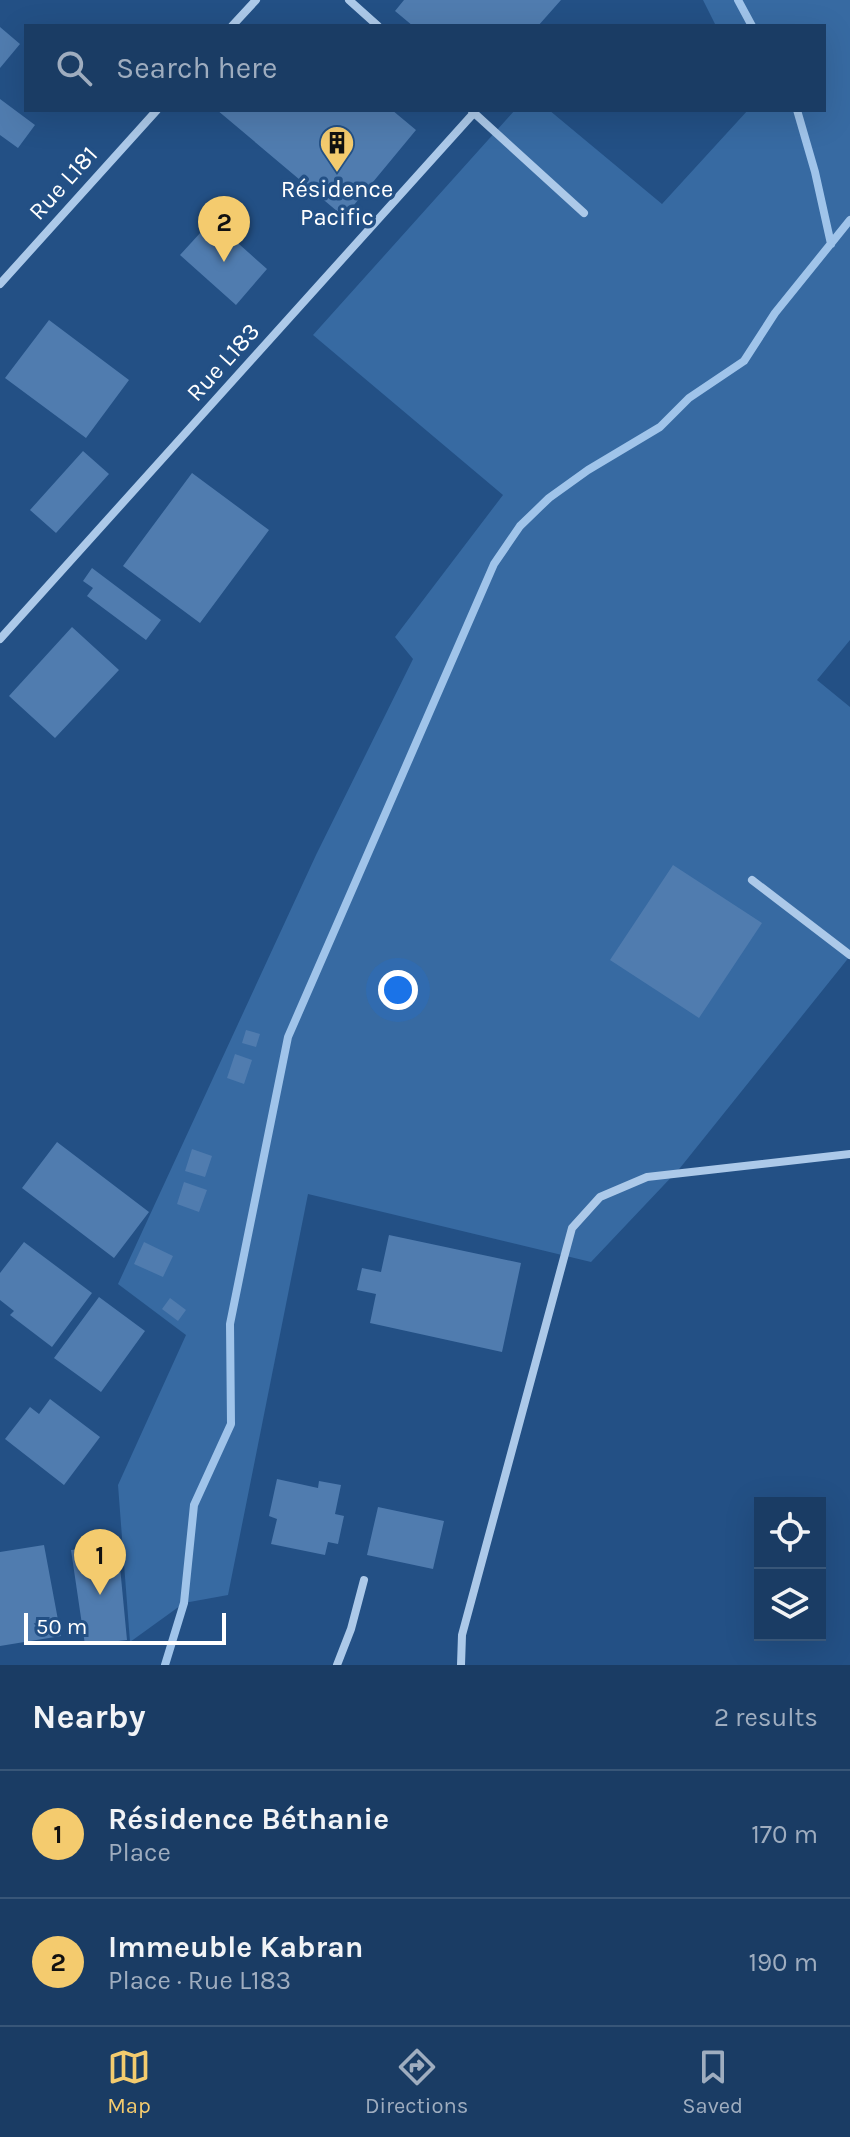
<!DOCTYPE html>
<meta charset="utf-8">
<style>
:root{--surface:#1a3c64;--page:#23436a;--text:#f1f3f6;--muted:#9fadbf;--line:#385678;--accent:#f4cb6e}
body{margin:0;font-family:Karla,sans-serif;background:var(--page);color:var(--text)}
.controls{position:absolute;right:24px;bottom:24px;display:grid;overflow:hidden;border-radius:0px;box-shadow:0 8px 32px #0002}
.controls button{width:72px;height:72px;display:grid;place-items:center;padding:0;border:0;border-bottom:2px solid var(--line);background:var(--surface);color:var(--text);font:40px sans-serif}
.scale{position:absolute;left:24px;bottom:20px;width:202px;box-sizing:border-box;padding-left:8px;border:4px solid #fff;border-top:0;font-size:22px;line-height:28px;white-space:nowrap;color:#fff;-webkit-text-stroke:6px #235085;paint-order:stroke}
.you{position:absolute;left:398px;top:990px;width:28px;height:28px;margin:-20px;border:6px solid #fff;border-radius:50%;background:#1a73e8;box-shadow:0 0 0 12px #1a73e833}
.badge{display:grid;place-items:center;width:52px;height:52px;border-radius:50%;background:var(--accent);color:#111;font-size:26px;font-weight:700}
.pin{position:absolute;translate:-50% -66px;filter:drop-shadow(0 2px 4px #0008)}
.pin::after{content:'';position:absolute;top:42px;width:28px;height:24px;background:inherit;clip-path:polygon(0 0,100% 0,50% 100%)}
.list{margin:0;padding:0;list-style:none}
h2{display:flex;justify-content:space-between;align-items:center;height:104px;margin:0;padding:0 32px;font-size:34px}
h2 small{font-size:26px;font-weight:400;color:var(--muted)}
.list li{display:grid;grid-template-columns:52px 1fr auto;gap:24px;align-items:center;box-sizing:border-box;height:128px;padding:0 32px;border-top:2px solid var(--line)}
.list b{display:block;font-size:30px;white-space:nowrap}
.list p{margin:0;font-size:26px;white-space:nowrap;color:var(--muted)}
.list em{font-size:26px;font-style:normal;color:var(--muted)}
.icon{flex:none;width:44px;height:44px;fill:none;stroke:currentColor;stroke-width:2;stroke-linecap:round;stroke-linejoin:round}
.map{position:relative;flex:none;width:850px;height:1665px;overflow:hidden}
.search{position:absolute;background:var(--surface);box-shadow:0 8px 32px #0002;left:24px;right:24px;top:24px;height:88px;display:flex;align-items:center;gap:20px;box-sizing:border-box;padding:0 28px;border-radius:0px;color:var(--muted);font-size:30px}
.sheet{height:360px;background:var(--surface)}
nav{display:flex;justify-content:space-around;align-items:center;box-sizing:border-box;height:112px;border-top:2px solid var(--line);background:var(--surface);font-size:22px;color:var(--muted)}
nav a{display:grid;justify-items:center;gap:4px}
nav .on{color:var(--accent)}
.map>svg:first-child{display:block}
.green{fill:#376aa2}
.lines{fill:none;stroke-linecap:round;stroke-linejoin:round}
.stream{stroke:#a0c4ea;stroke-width:8}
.building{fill:#507caf}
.street{stroke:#acc9e9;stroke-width:8}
.labels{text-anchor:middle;stroke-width:7;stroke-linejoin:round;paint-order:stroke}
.street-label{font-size:24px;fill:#fff;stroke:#235085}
.poi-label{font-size:24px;fill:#fff;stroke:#235085}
</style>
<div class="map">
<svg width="850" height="1665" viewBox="0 0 850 1665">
<rect width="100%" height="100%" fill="#235085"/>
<path class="green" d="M703,0h147v640l-33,40 33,27v249l-170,212 -89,94 -283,-68 -80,401 -44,8 -54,39 -12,-157 68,-150 -68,-51 198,-429 97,-196 -18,-22 108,-142 -190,-160 202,-225h34l113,94 86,-94h76v-84h-108z"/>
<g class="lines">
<path class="stream" d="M738,0l14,26
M797,110l18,62 16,72
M165,1665l19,-62 10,-98 37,-81 -1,-100 58,-287 206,-473 26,-38 29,-28 39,-28 72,-43 29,-29 55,-37 31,-48 75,-93"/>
</g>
<path class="building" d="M404,0h157l-23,26h-125l-18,-15z
M0,27l20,17 -20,24z
M0,99l35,26 -17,23 -18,-13z
M217,110h175l24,20 -72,87z
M212,220l55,49 -31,36 -56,-50z
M49,320l80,60 -43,58 -81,-60z
M83,451l26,23 -53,59 -26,-23z
M192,473l77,57 -69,93 -77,-57z
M92,568l69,52 -15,20 -59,-44 6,-8 -10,-7z
M72,627l47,43 -64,68 -46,-42z
M673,865l89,58 -63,95 -89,-58z
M246,1030l14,4 -4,13 -14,-4z
M235,1054l17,6 -8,24 -17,-6z
M57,1142l92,70 -35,46 -92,-70z
M192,1149l20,7 -7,21 -20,-6z
M184,1182l23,8 -8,22 -22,-8z
M389,1235l132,28 -19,89 -132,-29 6,-29 -19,-4 5,-22 19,4z
M24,1242l68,51 -40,54 -42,-32 4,-4 -14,-11v-27z
M144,1242l29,14 -10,21 -29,-13z
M99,1297l46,34 -44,61 -47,-34z
M170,1298l16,12 -8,11 -16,-12z
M50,1399l50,38 -36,48 -59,-46 25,-32 9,7z
M277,1479l41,9 1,-7 22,4 -6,29 9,2 -6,28 -10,-2 -3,13 -54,-11 6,-25 -8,-3z
M378,1507l66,14 -11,48 -66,-14z
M44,1545l17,91 -61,10v-94z
M118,1546l9,94 -42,5 -14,-95z"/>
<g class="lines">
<path class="street" d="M349,0l29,26
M232,26l24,-26
M472,111l112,102
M0,284l157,-174
M0,639l472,-524 1,-4
M752,880l98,75
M337,1665l14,-36 13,-49
M461,1665l1,-30 110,-407 28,-31 47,-20 203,-23"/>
</g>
<defs>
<symbol id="building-pin" viewBox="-11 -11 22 30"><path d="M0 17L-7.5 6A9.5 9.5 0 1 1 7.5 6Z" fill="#f4cb6e" stroke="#235085"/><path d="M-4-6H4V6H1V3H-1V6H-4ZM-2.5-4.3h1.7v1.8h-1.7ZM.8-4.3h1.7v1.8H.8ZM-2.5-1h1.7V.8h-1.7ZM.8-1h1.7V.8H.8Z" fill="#111"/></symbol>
</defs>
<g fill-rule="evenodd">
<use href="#building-pin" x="317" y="123" width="40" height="54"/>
</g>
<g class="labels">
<g class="street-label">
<text transform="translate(63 183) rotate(-48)" y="8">Rue L181</text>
<text transform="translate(223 362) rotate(-48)" y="8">Rue L183</text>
</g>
<g class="poi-label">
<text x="337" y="197">Résidence<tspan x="337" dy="28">Pacific</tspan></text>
</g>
</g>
</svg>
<div class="controls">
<button><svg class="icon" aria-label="locate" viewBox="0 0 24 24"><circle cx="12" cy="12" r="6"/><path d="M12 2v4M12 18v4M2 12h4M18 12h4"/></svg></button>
<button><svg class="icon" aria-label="layers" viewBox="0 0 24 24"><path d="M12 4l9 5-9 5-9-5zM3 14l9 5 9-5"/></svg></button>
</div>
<div class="scale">50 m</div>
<div class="you"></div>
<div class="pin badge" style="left:100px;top:1595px">1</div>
<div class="pin badge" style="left:224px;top:262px">2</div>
<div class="search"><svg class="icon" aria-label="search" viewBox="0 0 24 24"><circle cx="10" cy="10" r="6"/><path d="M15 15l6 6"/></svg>Search here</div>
</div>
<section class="sheet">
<h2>Nearby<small>2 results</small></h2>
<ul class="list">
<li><span class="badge">1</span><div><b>Résidence Béthanie</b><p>Place</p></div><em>170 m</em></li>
<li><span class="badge">2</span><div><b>Immeuble Kabran</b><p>Place · Rue L183</p></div><em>190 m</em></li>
</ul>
</section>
<nav>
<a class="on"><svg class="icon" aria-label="map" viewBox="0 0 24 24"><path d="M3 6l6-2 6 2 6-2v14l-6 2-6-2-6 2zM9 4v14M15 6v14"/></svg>Map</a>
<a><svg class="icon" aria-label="directions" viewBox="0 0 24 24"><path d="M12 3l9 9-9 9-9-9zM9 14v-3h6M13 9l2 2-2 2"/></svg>Directions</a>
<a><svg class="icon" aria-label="saved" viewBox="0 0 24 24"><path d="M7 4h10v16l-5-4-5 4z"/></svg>Saved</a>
</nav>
